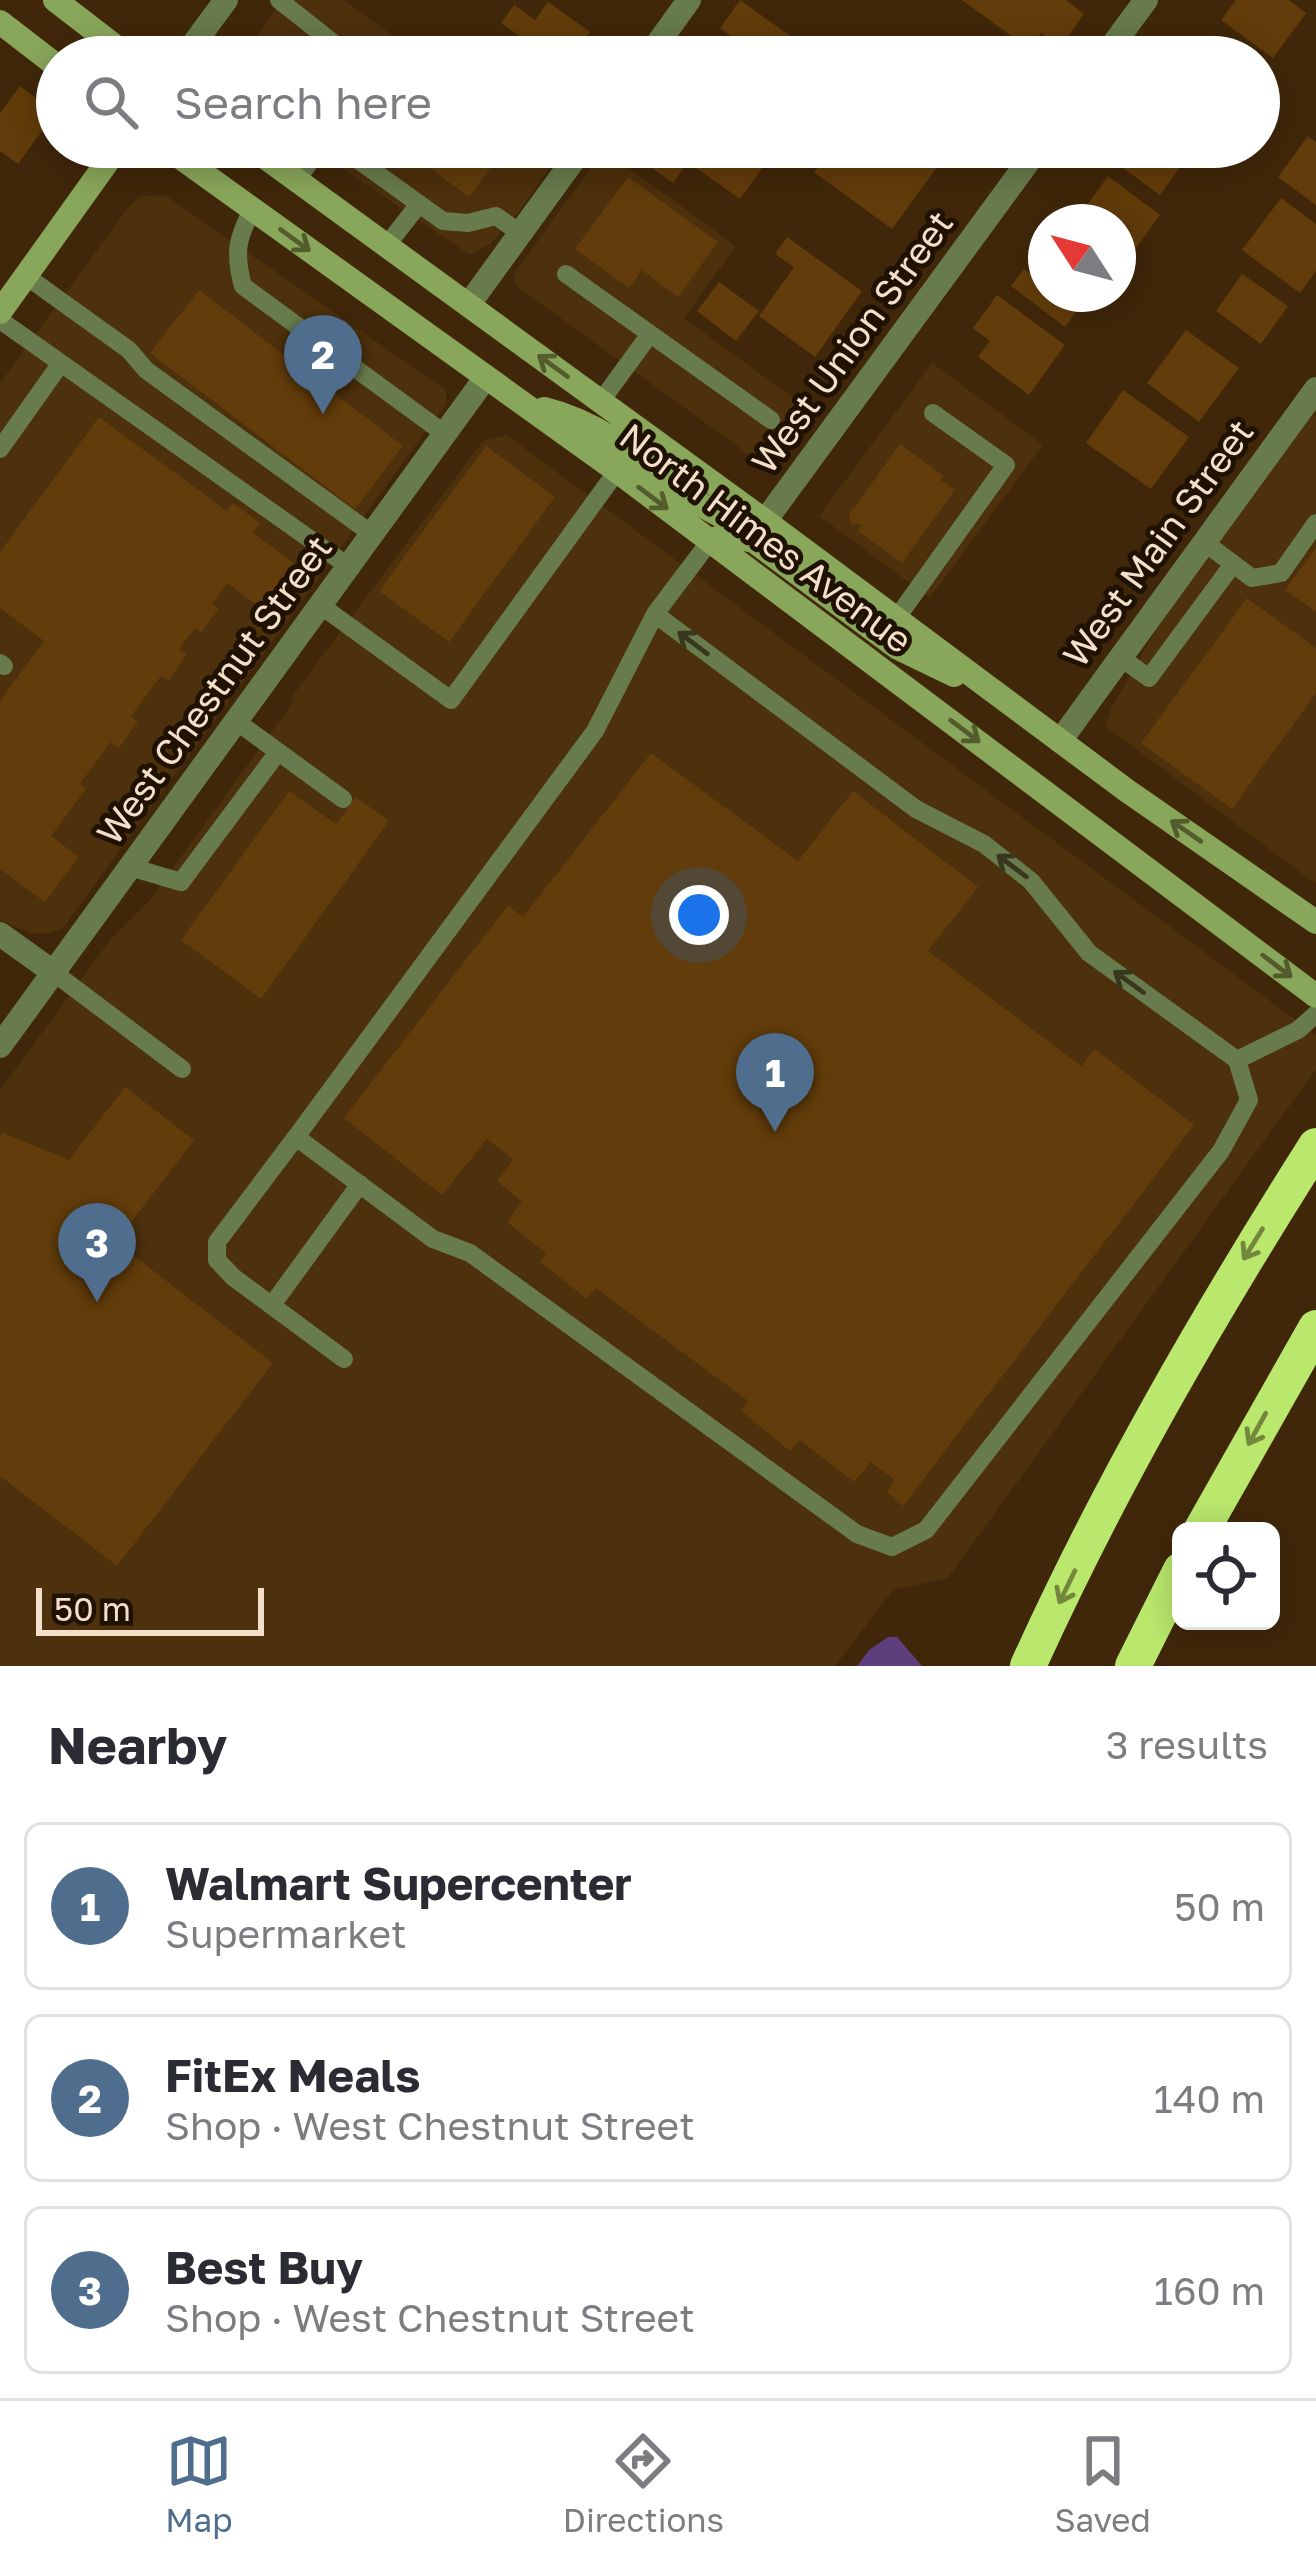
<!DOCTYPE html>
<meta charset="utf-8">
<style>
:root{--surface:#fff;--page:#f7f7f7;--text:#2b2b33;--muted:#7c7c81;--line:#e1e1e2;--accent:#4f6d8c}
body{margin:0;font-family:"Golos Text",sans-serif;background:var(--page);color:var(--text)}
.controls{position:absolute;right:36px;bottom:36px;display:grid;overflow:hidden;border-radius:18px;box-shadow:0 6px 30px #0003}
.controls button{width:108px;height:108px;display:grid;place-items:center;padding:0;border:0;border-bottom:3px solid var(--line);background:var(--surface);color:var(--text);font:60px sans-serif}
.compass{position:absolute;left:1028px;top:204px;width:108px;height:108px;border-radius:50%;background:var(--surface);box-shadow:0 6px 30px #0003;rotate:306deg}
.scale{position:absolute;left:36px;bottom:30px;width:228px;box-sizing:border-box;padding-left:12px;border:6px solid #f4dfcb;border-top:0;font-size:33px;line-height:42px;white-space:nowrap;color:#f4dfcb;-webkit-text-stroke:9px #201203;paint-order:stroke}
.you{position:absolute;left:699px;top:915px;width:42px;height:42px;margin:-30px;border:9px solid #fff;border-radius:50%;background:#1a73e8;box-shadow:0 0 0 18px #1a73e833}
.badge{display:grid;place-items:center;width:78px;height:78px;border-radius:50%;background:var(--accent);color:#fff;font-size:39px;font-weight:700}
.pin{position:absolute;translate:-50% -99px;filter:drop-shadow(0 3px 6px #0008)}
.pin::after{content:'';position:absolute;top:63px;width:42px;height:36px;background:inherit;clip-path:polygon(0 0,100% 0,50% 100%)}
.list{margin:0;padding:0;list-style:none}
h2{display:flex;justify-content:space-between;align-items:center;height:156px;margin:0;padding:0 48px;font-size:51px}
h2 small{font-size:39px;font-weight:400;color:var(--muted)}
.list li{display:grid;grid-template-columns:78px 1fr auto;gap:36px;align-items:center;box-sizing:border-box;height:168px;margin:0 24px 24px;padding:0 24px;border:3px solid var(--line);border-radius:18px}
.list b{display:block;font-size:45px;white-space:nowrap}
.list p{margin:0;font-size:39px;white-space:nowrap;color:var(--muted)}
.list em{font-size:39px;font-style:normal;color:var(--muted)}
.icon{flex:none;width:66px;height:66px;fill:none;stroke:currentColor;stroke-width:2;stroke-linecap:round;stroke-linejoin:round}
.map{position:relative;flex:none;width:1316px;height:1666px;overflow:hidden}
.search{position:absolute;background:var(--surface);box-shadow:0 6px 30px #0003;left:36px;right:36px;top:36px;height:132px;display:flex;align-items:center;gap:30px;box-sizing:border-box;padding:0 42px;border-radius:66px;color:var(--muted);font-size:45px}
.sheet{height:732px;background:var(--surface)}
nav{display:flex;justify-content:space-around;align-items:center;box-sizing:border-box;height:168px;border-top:3px solid var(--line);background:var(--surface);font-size:33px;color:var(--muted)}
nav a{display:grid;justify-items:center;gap:6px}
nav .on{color:var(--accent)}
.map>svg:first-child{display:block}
.built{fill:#4d300c}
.water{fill:#5e3f7b}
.building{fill:#623c0a}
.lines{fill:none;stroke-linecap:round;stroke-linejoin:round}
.lane{stroke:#687b4c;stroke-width:18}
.street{stroke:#687b4c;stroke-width:24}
.secondary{stroke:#89a75a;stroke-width:24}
.highway{stroke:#b9e86c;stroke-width:36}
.oneway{stroke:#545c2e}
.oneway2{stroke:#39371d}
.oneway3{stroke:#74883d}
.labels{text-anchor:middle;stroke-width:10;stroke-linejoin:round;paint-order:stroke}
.street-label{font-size:36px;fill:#f4dfcb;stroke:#201203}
</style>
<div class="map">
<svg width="1316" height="1666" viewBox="0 0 1316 1666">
<rect width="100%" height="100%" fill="#402709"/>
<path class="built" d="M282,0h62l79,57h-181z
M311,147h237l11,8 -44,62 -25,27 -20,11z
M604,150l132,96 -52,72 116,85 -42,58 -243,-176v-13z
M165,195l281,195v14l-380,520 -7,6 -11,3h-19l-29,-13v-537l130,-178 10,-9z
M932,363l111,82 -113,153 -111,-82z
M1316,408v476l-211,-158 6,-17 51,-90z
M507,435l809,600v34l-368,509 -55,12 -58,76h-835v-576l110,-150 38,-38 141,-194 4,-13 190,-254z"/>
<path class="water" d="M888,1637h9l25,29h-65l12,-16z"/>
<path class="building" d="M740,0l74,53 -3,4h-52l-39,-29z
M962,0h104l18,14 -24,34 -19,-15 -12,16z
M1236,0h53l17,13 -33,45 -52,-38z
M548,2l42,30 -18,25h-23l-48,-34 13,-18 21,15z
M20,86l35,27 -37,51 -18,-13v-38z
M1308,136l8,6v63l-38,-28z
M401,147h105l-37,50z
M646,147h108l15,11 -29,41 -52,-37 -15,21 -35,-25z
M833,147h80l25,19 -46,63 -78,-57z
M1133,147h61l-34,48 -40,-29z
M1108,176l52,39 -37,51 -5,-4v-40h-43z
M628,177l90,65 -40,55 -36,-27 -13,18 -54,-39z
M1281,198l35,26v47l-16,22 -58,-43z
M787,237l75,54 -47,66 -56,-41 35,-49 -19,-13z
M1024,269l18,13 4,-5v17h43l-24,33 -54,-41z
M1242,274l46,32 -27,38 -45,-33z
M719,282l40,29 -23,30 -39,-30z
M199,290l204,156 -48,63 -205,-156z
M997,295l68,50 -36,50 -51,-38 12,-16 -17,-13z
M1186,330l53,38 -40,54 -52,-39z
M1123,390l66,47 -38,52 -65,-46z
M99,417l128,94 6,-8 27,20 -7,10 41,30 -33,45 -34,-25 -15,21 7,5 -18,24 -6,-5 -16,21 8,5 -19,27 -7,-5 -30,40 7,6 -19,26 -8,-6 -31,42 6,5 -35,47 28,21 -34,45 -45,-33v-168l44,-60 -44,-33v-56z
M900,444l44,32 -3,4 14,10 -53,73 -44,-32 4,-6 -11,-2 -2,-7 3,-8 6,-2 -2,-1z
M486,446l69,51 -106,145 -70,-51z
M1316,548v64l-31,-22z
M1247,598l69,50v45l-84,116 -91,-66z
M651,753l147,108 55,-70 125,96 -50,64 153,115 14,-17 99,76 -291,381 -16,-14 8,-12 -24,-18 -17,20 -54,-42 -10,11 -49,-40 7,-10 -152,-113 -9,11 -47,-37 6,-9 -39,-31 15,-20 -25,-21 16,-22 -26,-20 -45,56 -98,-77 164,-213 15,12z
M289,791l47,33 20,-27 33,24 -128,178 -80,-59z
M125,1087l69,53 -78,102 157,121 -156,203 -117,-90v-340l3,-3 66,27z"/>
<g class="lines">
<path class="lane" d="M279,0l72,57
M340,147l103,74 25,2 28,-7 24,17
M297,180l23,-33
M253,209c-16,28 -19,45 -10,77l202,148
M387,245l32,-41
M566,274l205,146
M26,276l103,74 17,20 226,164
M0,320l348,246
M601,401l49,-67
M0,449l61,-86
M1204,542l48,36 29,-5 35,-50
M320,605l131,95 166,-229
M655,614l261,195 68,35 47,37 58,72 148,107 12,40 -28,51 -295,379 -34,17 -35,-13 -387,-281 -37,-14 -137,-102 299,-406 60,-117 55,-73
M896,619l110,-154 -73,-52
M1120,657l29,21 84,-114
M0,663l4,3
M236,721l107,78
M130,867l51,15 97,-130
M53,972l129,97
M1237,1060l61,-30 18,-16
M296,1137l-79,105v18l16,17 111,82
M272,1305l88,-121"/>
<path class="street" d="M184,57l42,-57
M648,57l41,-57
M1104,57l42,-57
M469,304l114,-157
M765,521l274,-374
M1060,741l256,-352
M0,934l53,38
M0,1046l486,-669"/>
<path class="secondary" d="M55,0l74,57
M0,22l57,44
M166,147l451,324 699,525
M251,147l514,374 361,269 190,132
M0,312l118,-165
M544,409c25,6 48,17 69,30 36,24 102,90 145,85
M710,541l15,-6 29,6 144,107 56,27"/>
<path class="highway" d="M1201,1531l115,-203
M1028,1666c82,-181 182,-353 288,-520
M1133,1666l48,-96"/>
</g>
<defs><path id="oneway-shaft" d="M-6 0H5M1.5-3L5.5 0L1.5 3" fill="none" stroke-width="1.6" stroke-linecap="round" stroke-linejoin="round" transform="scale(3)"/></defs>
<g class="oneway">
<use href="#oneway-shaft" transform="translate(295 240) rotate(36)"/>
<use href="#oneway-shaft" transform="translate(553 366) rotate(-144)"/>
<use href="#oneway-shaft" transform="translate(653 498) rotate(37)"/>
<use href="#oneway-shaft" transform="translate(965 731) rotate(37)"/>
<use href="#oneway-shaft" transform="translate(1186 831) rotate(-145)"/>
<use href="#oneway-shaft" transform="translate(1277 966) rotate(37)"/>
</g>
<g class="oneway2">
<use href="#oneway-shaft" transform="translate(693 643) rotate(-143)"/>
<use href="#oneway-shaft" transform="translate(1012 866) rotate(-143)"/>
<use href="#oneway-shaft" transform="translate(1129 982) rotate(-144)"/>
</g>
<g class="oneway3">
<use href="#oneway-shaft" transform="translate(1253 1244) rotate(122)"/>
<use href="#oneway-shaft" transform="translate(1257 1429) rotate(119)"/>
<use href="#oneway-shaft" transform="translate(1067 1587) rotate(116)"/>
</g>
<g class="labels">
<g class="street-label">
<text transform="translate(852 342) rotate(-54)" y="13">West Union Street</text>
<text transform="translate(766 538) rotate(37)" y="13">North Himes Avenue</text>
<text transform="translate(1158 543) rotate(-54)" y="13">West Main Street</text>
<text transform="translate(214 690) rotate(-54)" y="13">West Chestnut Street</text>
</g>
</g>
</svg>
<div class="controls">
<button><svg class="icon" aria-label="locate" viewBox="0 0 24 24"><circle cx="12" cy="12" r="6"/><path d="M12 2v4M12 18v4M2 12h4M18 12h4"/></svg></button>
</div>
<svg class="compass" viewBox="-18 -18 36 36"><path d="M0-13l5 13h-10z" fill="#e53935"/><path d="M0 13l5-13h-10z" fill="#7c7c81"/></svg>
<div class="scale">50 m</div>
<div class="you"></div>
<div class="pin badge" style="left:775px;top:1132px">1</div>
<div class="pin badge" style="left:323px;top:414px">2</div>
<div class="pin badge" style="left:97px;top:1302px">3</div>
<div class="search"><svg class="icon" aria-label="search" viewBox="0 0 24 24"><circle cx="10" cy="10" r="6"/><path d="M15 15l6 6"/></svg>Search here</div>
</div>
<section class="sheet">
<h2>Nearby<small>3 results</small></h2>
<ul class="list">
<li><span class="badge">1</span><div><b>Walmart Supercenter</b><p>Supermarket</p></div><em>50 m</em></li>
<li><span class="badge">2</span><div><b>FitEx Meals</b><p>Shop · West Chestnut Street</p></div><em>140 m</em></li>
<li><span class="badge">3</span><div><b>Best Buy</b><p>Shop · West Chestnut Street</p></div><em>160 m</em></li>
</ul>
</section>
<nav>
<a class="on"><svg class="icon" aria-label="map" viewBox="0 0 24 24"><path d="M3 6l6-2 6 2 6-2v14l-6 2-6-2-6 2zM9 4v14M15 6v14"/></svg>Map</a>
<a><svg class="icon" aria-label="directions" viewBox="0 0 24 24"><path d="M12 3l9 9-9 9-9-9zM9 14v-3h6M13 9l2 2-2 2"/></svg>Directions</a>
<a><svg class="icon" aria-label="saved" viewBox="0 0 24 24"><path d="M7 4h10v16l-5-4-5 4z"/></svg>Saved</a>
</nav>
